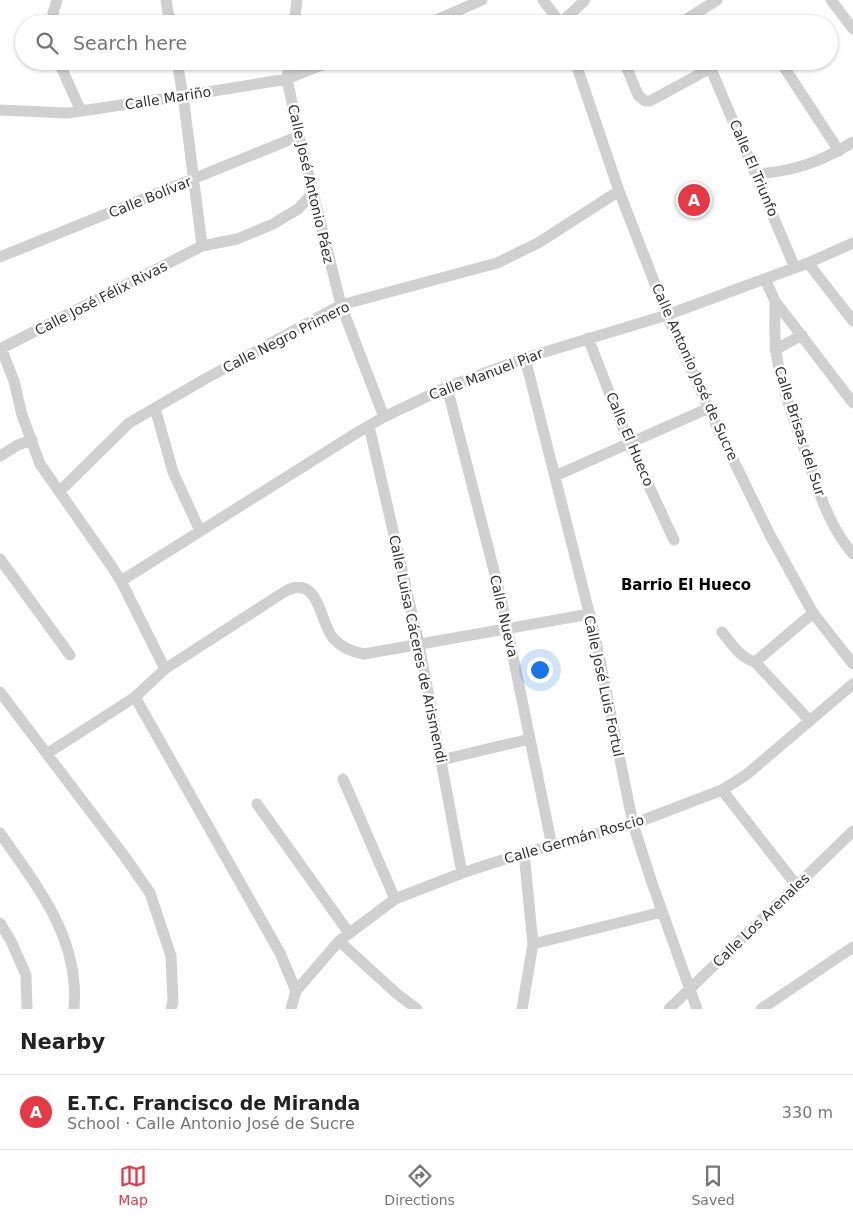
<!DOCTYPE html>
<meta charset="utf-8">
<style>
:root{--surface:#fff;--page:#f2f2f2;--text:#222;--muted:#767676;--line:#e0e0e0;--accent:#e63946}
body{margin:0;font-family:"DejaVu Sans",sans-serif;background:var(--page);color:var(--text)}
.you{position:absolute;left:539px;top:669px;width:18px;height:18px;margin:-12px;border:4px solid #fff;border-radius:50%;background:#1a73e8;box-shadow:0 0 0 8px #1a73e833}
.badge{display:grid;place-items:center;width:32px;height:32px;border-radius:50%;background:var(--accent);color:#fff;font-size:16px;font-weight:700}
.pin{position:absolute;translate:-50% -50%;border:2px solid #fff;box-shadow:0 1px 5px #0006}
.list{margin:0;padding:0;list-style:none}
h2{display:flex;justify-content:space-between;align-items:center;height:65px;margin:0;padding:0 20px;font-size:21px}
h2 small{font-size:16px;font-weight:400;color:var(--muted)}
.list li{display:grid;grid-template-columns:32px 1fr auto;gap:15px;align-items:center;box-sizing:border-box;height:75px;padding:0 20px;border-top:1px solid var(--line)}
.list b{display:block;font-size:19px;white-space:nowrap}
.list p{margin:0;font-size:16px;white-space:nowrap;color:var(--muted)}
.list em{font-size:16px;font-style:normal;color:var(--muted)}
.icon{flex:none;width:28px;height:28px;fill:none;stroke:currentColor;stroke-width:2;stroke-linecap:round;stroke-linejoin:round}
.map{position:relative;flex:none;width:853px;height:1009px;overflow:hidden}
.search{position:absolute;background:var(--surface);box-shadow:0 1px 4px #0004;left:15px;right:15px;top:15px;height:55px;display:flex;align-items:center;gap:12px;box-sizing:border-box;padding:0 18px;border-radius:28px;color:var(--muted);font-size:19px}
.sheet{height:140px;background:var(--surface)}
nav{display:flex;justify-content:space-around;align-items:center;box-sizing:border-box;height:70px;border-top:1px solid var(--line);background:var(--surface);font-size:14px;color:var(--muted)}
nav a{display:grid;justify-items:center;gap:2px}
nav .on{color:var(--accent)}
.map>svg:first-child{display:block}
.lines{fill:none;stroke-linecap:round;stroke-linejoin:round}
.street{stroke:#d0d0d0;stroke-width:11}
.labels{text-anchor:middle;stroke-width:5;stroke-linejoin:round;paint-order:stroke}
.street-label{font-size:14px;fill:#333;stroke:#fff}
.neighbourhood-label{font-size:15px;font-weight:bold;fill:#000;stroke:#fff}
</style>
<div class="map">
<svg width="853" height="1009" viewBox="0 0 853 1009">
<rect width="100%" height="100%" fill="#fff"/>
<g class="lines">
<path class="street" d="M166,0l4,24
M543,0l18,24
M831,0l22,29
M561,23l24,-23
M55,24l-2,-11 4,-13
M294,24l3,-24
M427,24l55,-24
M679,24l38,-24
M60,61l1,6 20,44
M177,61l7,42 18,143
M289,61l-2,18 12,57 42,169 43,112
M575,61l44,130 48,124 51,114 52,106 43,78 40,51
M624,61l14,34 7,6h5l74,-40
M780,61l59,90
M711,69l84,199
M0,110l67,3 116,-17 104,-17 45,-18
M757,174c37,-3 64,-12 96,-32
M0,257l299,-121
M808,263l45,58
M765,279l10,22 78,102
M775,301c0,16 -1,33 1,50 4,32 17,65 27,95 14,38 23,77 50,108
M588,338l41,105 45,97
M1,348l13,33 8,34 18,49 70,100 11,17 44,88
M0,349l202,-103 35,-7 36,-15 25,-15 15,-16
M775,350l27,-15
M525,358l70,278 38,188 19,59 45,126
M447,387l54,211 51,248
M155,408l18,64 27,59
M369,426l50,218 43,229
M0,456l18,-11 14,-5
M555,476l154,-68
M60,491l69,-68 76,-44 136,-74 156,-42 41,-20 81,-52
M0,559l70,96
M121,581l237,-149 26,-15 63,-30 78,-29 142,-43 141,-52 45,-20
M722,632c10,12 18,26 33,30l55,59
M755,662l58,-49
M0,692l125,165 25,36 21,63 2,46 -2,7
M135,697l145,256 16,38 -5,18
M48,753l87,-56 30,-28 119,-77c35,-20 35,29 49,46 8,9 19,14 31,16l226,-40
M441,760l89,-21
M343,779l52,120
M722,790l75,96
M257,804l92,129
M0,833c38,55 80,105 74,176
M0,923l11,18 15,34 1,34
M339,941l57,52 21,16
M533,944l129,-32
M296,991l43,-50 56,-42 67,-26 62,-20 109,-29 89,-34 24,-15 107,-91
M522,1009l11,-65 -9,-91
M669,1009l184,-178
M761,1009l92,-62"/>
</g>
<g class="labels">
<g class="street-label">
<text transform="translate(168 98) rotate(-9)" y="5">Calle Mariño</text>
<text transform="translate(754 168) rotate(67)" y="5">Calle El Triunfo</text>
<text transform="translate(311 184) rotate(77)" y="5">Calle José Antonio Páez</text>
<text transform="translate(150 197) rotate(-22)" y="5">Calle Bolívar</text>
<text transform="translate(101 298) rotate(-27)" y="5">Calle José Félix Rivas</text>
<text transform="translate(286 337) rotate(-27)" y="5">Calle Negro Primero</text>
<text transform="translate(695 372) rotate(66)" y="5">Calle Antonio José de Sucre</text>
<text transform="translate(486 374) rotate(-21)" y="5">Calle Manuel Piar</text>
<text transform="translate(800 431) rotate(72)" y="5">Calle Brisas del Sur</text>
<text transform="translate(630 439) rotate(67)" y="5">Calle El Hueco</text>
<text transform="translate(504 616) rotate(77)" y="5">Calle Nueva</text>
<text transform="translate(418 649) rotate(78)" y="5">Calle Luisa Cáceres de Arismendi</text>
<text transform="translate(604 686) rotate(78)" y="5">Calle José Luis Fortul</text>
<text transform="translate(574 839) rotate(-16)" y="5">Calle Germán Roscio</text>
<text transform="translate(761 920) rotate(-44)" y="5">Calle Los Arenales</text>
</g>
<g class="neighbourhood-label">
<text x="686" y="590">Barrio El Hueco</text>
</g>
</g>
</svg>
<div class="you"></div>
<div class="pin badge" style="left:694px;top:200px">A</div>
<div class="search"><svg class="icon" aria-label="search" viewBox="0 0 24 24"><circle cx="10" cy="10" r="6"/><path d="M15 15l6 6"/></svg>Search here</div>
</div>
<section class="sheet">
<h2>Nearby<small></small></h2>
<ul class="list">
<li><span class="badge">A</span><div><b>E.T.C. Francisco de Miranda</b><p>School · Calle Antonio José de Sucre</p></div><em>330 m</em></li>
</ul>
</section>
<nav>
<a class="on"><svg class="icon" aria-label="map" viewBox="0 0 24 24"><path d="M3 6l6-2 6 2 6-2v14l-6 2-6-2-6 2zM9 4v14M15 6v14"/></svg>Map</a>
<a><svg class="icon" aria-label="directions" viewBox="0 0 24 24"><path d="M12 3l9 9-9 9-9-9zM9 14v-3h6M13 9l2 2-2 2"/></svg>Directions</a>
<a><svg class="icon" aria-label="saved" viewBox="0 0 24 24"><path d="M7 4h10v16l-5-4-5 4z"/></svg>Saved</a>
</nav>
